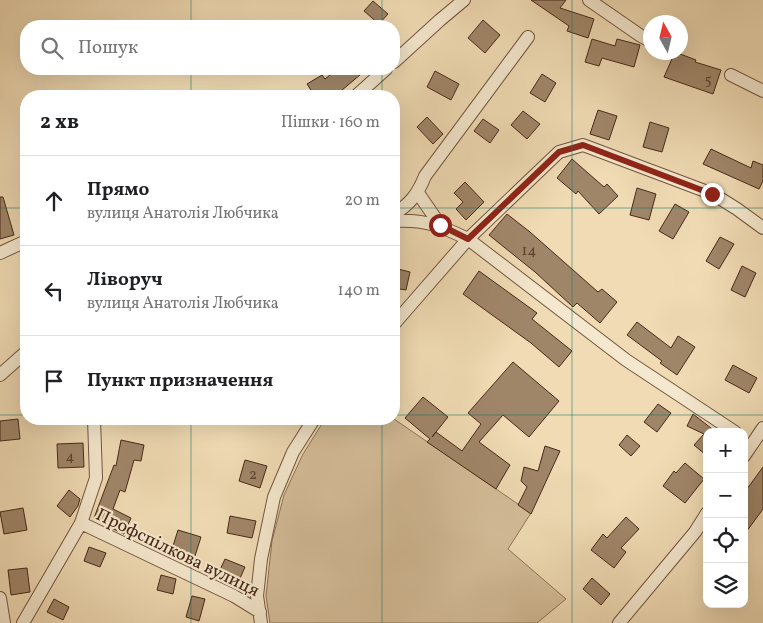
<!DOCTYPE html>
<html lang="uk">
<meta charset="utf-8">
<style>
:root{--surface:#fff;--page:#f6f6f6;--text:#202124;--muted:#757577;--line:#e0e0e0}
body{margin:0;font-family:Vollkorn,serif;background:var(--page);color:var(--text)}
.controls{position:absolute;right:15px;bottom:15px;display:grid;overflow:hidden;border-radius:10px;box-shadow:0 5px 20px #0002}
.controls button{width:45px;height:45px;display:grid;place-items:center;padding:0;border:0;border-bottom:1px solid var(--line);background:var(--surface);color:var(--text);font:25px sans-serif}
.compass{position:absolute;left:643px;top:15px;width:45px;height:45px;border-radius:50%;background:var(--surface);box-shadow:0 5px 20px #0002;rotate:352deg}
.stop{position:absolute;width:15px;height:15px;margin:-11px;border:4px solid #8f2418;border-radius:50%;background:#fff}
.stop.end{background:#8f2418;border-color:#fff;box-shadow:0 1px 5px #0008}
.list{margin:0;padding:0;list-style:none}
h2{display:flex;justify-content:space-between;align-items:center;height:65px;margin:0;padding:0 20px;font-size:21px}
h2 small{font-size:16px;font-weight:400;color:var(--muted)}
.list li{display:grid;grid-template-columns:32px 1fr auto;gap:15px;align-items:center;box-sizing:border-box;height:90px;padding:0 20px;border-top:1px solid var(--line)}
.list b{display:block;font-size:19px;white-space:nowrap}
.list p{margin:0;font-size:16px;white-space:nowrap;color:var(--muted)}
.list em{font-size:16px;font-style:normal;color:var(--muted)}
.icon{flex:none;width:28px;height:28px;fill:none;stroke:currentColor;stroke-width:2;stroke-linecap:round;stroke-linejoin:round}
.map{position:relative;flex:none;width:763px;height:623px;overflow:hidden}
.search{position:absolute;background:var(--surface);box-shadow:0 5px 20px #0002;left:20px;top:20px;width:380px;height:55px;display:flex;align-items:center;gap:12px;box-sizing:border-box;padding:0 18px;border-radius:20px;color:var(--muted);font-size:19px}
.panel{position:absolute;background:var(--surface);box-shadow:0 5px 20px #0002;left:20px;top:90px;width:380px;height:335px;border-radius:20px}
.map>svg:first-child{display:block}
.green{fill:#d4bd99;stroke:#8e7358}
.building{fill:#a08669;stroke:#492918}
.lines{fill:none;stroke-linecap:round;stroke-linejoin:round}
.minor-casing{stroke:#73563f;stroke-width:14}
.minor{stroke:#f5e8ce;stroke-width:12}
.route{stroke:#8f2418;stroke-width:6}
.grid{fill:none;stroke:#0f766e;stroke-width:1;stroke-opacity:0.55}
.labels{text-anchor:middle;stroke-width:4.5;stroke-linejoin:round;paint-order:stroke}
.number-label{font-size:15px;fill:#5f402c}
.street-label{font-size:18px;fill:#492918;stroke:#f5e8ce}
</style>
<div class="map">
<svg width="763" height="623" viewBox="0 0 763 623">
<rect width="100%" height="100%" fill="#f0dbb4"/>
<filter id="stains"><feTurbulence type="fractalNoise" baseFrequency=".004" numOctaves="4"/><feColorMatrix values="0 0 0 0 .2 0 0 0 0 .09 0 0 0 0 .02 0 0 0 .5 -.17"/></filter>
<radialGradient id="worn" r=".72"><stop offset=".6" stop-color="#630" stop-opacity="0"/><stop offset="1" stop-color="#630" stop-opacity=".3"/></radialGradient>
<path class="green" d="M325,419h69l137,94 -23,36 58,50 -29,24h-267l-4,-27 6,-55 12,-46 19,-41z"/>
<path class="building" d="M531,0h35l-6,8 34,11 -6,19 -21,-7 2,-5z
M373,1l15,13 -9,10 -15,-13z
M483,20l17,15 -15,18 -17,-15z
M592,39l23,7 2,-7 23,6 -6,22 -32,-9 -3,8 -14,-4z
M675,52l21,8 -1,2 26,8 -8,24 -49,-17z
M337,69h30l-32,27h-20l-8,-12 15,-9 3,4z
M435,71l24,13 -8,16 -24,-13z
M542,74l14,9 -11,19 -15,-9z
M598,110l19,6 -8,24 -19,-6z
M523,111l17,13 -13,15 -16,-14z
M427,117l16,17 -10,10 -16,-17z
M483,119l16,11 -9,13 -16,-12z
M650,122l19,6 -7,24 -19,-5z
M711,149l40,19 2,-7 10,4v16l-4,8 -56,-25z
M572,159l32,28 3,-3 11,12 -19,18 -21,-23 -2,3 -19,-16z
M465,182l19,20 -18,18 -10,-11 7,-7 -9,-9z
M637,188l19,6 -7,26 -19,-5z
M0,197h3l11,38 -14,4z
M675,204l14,8 -16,27 -14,-8z
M507,214l23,18 68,60 4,-3 15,13 -17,21 -23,-20 -4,4 -38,-35 -46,-37z
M720,237l14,7 -15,25 -13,-8z
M742,266l14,7 -11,24 -14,-7z
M394,268l16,4 -4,18 -12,-2z
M479,271l58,42 -5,6 40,32 -13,16 -28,-24 -68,-49z
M637,322l34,26 7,-12 17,11 -18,28 -17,-12 2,-2 -35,-26z
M513,362l46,39 -30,36 -26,-22 -24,27 31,23 -14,24 -69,-47 3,-3 -25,-21 18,-21 25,20 -16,20 4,-5 26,19 19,-27 -13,-11z
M733,365l24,13 -8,15 -24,-13z
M658,404l13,9 -14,19 -13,-10z
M693,414l23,18h-9v24l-13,-11 10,-11 -17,-8z
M18,419l2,20 -20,2v-20z
M627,435l13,11 -9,10 -12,-11z
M121,440l23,5 -3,16 -7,-1 -9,32 -5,-2 -7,19 18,9 -7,16 -13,-6 1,-3 -18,-7 20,-53 2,1z
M83,443l1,24 -26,1 -1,-24z
M545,446l15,5 -29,63 -13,-9 9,-18 -6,-6 3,-14 14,4z
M245,460l22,6 -7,22 -21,-7z
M685,463l19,16 -19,24 -22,-17 11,-15 2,2z
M763,467v42l-19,26v-42z
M69,490l11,9 -2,7 -8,11 -13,-11z
M23,508l4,22 -23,4 -4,-22z
M230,516l26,5 -4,17 -25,-5z
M626,517l13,12 -18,19 5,4 -12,16 -23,-18 12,-16 4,4z
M178,530l23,7 -6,19 -23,-7z
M89,547l17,6 -6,14 -16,-6z
M225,559l20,8 -7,16 -20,-9z
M27,568l3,24 -19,3 -3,-25z
M161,575l15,4 -3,15 -16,-4z
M592,578l18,16 -9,11 -18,-16z
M192,596l13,3 -6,22 -13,-4z
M54,599l15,8 -6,13 -16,-8z"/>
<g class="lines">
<defs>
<path id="minor" d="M589,0l52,36 9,5
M394,62l46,-42 24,-20
M731,75l32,16
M356,96l30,-27
M418,193l22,32
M394,214c16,-10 24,-20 31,-38l103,-139
M394,221c31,-2 47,5 74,18l91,-87 24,-7 130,49 24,15 26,19
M0,253l26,-12
M394,324l74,-85 158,121 109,72
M0,375l26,-23
M744,456l19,-28
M81,523l153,73 26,16
M0,598l4,25
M23,623l58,-100 15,-45 -2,-59
M261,623l-4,-27 4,-37 13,-62 19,-45 21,-33
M619,623l76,-91 12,-19"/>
</defs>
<use href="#minor" class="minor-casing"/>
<use href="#minor" class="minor"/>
</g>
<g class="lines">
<path class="route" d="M440,225l28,14 91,-87 24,-7 129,49"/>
</g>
<path class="grid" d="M191,0v26M382,0v26M572,0v623M191,69v27M382,69v27M0,208h26M394,208h369M0,415h26M394,415h369M191,419v204M382,419v204"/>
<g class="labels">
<g class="number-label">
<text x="708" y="84">5</text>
<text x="529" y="255">14</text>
<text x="70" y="461">4</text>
<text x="253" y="479">2</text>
</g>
<g class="street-label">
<text transform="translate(178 552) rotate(26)" y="6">Профспілкова вулиця</text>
</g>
</g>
<rect width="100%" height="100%" filter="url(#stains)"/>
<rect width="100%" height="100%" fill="url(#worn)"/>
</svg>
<div class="controls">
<button>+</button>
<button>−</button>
<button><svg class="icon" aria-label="locate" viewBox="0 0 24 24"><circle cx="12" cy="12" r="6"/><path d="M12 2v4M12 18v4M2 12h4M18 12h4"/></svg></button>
<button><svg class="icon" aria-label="layers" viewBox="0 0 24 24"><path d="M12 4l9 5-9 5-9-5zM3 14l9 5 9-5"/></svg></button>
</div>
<svg class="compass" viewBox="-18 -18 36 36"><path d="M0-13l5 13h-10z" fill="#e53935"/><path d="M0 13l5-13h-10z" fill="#757577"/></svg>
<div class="stop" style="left:440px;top:225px"></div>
<div class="stop end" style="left:712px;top:194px"></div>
<div class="search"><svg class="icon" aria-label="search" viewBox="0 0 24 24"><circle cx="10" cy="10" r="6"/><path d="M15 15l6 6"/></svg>Пошук</div>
<section class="panel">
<h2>2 хв<small>Пішки · 160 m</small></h2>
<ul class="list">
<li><svg class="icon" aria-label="ahead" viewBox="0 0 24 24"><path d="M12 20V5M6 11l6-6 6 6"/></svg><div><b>Прямо</b><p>вулиця Анатолія Любчика</p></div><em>20 m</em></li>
<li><svg class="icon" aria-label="left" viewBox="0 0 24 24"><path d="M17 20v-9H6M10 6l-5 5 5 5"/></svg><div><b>Ліворуч</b><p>вулиця Анатолія Любчика</p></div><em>140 m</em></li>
<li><svg class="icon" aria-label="arrive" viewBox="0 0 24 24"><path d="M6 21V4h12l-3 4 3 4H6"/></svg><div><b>Пункт призначення</b></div></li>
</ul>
</section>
</div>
